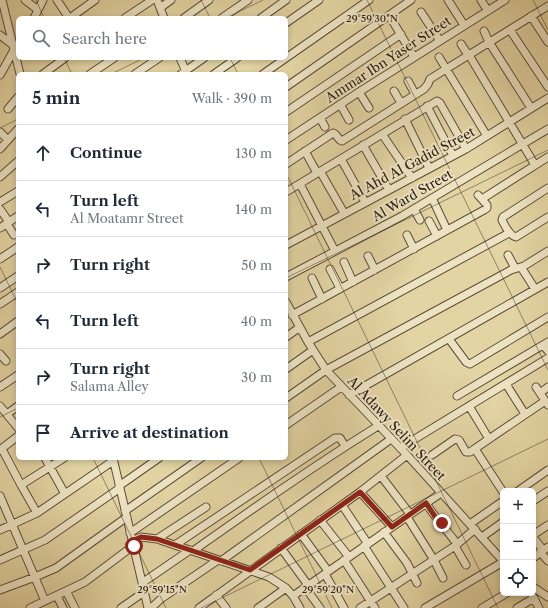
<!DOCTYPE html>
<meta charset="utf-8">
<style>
:root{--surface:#fff;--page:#f6f6f7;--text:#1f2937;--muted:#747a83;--line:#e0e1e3}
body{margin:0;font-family:"Libre Caslon Text",serif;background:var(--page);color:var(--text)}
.controls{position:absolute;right:12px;bottom:12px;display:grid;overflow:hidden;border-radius:6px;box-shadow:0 2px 6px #0003}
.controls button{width:36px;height:36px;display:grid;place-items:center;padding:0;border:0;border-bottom:1px solid var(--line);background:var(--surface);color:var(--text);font:20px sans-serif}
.stop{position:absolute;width:12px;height:12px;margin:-9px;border:3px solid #8f2418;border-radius:50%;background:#fff}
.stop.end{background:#8f2418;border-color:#fff;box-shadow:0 1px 4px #0008}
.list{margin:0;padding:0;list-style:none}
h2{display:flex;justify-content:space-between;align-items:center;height:52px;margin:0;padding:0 16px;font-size:17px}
h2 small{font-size:13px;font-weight:400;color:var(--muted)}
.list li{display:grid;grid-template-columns:26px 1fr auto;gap:12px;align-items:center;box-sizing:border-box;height:56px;padding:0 16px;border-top:1px solid var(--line)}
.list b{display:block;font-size:15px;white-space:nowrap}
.list p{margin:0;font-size:13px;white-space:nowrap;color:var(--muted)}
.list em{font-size:13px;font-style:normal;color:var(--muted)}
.icon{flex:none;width:22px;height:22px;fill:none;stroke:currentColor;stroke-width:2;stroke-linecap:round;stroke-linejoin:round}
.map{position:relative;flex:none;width:548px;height:608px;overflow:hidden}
.search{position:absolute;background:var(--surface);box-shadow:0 2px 6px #0003;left:16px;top:16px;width:272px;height:44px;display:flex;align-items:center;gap:10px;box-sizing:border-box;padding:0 14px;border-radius:6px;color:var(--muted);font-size:15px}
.panel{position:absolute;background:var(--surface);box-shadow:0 2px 6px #0003;left:16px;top:72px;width:272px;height:388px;border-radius:6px}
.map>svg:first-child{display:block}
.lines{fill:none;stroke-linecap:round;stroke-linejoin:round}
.minor-casing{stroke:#5a4e38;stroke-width:9}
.minor{stroke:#ede3c3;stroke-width:7}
.route{stroke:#8f2418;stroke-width:5}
.ticks{fill:none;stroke:#2c2114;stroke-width:1;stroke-opacity:0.45}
.labels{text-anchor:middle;stroke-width:4;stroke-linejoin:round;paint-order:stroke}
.street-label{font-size:13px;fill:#2c2114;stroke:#ede3c3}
.ticks-label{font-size:10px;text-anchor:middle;fill:#2c2114;stroke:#ede3c3;stroke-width:4;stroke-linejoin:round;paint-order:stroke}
</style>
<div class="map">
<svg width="548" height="608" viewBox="0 0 548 608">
<rect width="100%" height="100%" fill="#e3d4a3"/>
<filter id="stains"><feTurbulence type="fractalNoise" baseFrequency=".005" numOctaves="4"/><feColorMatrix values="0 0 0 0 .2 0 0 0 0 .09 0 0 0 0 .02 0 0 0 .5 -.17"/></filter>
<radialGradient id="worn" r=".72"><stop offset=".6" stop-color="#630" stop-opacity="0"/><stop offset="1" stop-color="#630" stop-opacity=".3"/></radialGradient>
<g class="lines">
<defs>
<path id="minor" d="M2,0l18,74
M25,0l13,10
M57,0l12,18
M157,0l7,18
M448,0l16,25
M481,0l7,11
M160,8l11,-8
M421,12l19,29
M389,15l25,42
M531,16l17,26
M34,18l9,-18
M70,18l25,-18
M125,18l27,-18
M184,18l25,-18
M222,18l26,-18
M261,18l25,-18
M286,23l33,-23
M510,30l38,57
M484,31l5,11 42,66
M0,35l13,10
M461,44l7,11
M469,55l66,110
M439,57l48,79
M180,58l7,16
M286,58l83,-58
M43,74l22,-16
M90,74l24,-16
M135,74l24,-16
M181,74l23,-16
M214,74l23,-16
M263,74l23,-16
M0,75l14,-25
M408,81l7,13
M286,87l125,-87
M394,91l7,12
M359,92l10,16
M340,104l9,16
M427,106l26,50
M8,109l10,-12
M286,112l115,-78
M320,118l5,9
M405,119l24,49
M0,132l8,8
M382,134l30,44
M286,140l73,-48 146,-92
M363,145l26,45
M0,149l18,-20
M305,151l12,22
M341,159l24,43
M286,164l47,-31 2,1 5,6 2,1 82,-52 4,-5 2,-5 118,-73
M320,171l24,42
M0,177l18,-16
M300,184l35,67
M548,188l-45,29 -1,3c3,6 7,15 14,17l32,-20
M286,192l151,-91 3,2 26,46
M432,198l15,32
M482,199l66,-42
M0,202l18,-11
M0,209l9,13
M414,209l6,11
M429,221l8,15
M7,224l7,11
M0,228l18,-12
M407,235l7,14
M286,245l180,-96 82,-51
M508,255l7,13
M368,256l7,14
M0,259l18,-12
M344,262l9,20
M521,267l14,22
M330,269l10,19
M286,277l116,-61 146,-87
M312,278l10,21
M0,288l18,-12
M286,302l22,40 18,28 81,85 96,106
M0,304l18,-12
M292,315l192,-105 3,-2v-3l-9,-10
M0,334l18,-13
M286,337l14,-10
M449,339l17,23 4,2 78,-47
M308,342l201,-109
M543,345l5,6
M0,354l6,7
M286,369l27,-19
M506,384l19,30
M0,387l18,-12
M536,387l12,18
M540,393l8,-6
M349,395l199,-113
M457,396l91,-54
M286,398l40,-28 185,-100 13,-4 24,-15
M0,406l18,22
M469,406l20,33
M7,414l11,-8
M286,425l55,-38
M400,448l148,-90
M2,449l19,36 16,28
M475,449l28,43
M0,450l18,-14
M432,455l23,-16 4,1 7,12h4l75,-51
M45,458l20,36
M113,458l35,150
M381,476l29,38
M21,485l43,-27
M119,486l40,-28
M518,491l30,-21
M360,492l32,35
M0,496l45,105
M533,501l15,-10
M426,503c9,15 21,27 31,41
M342,505l26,39
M125,511l76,-53
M407,517l27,43 9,18
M320,520l29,37
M470,524l33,-23
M0,530l37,-17 76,-52
M384,532l23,31 10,20
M130,533l109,-75
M301,534l27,37
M533,535l15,-10
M482,537l21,-15
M533,537l10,13
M157,539l49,-32
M132,541l9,-4 16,2 112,38 17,11 7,8 7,12
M175,545l160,-107h5l5,8
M364,546l40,62
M455,546l11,19
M281,548l27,37
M193,551c61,-43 122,-86 185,-125
M540,552l8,9
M533,558l15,-11
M0,560l45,-20 75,-52
M344,560l31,48
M221,561l170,-122
M325,574l19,34
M142,583l48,-33
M305,587l15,21
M533,587l15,10
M0,590l35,-13 21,-9 71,-51
M66,591l9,17
M531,593l8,15
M216,595l10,13
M57,596l6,12
M293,596l148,-103
M30,608l55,-26 48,-36
M121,608l23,-16
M151,608l11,-10 56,-38
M199,608l161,-116 47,-37
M258,608l28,-20
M360,608l95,-62 20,-17
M425,608l78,-46
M482,608l25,-15
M517,608l17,-10"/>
</defs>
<use href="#minor" class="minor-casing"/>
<use href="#minor" class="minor"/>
</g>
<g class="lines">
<path class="route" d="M134,546l-2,-5 9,-4 16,2 93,31 110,-78 32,35 34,-24 10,15 6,5"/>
</g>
<path class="ticks" d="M36,0l8,18M201,0l9,18M367,0l181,370M533,0l15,30M226,18l37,-18M64,58l8,16M230,58l8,16M111,74l33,-16M0,128l18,-9M286,173l212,435M0,267l18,37M286,278l262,-128M0,417l18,-9M93,458l73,150M259,458l73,150M201,608l347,-169"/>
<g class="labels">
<g class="street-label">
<text transform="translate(388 59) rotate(-33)" y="5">Ammar Ibn Yaser Street</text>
<text transform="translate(412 163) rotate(-28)" y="5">Al Ahd Al Gadid Street</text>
<text transform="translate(412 195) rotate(-30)" y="5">Al Ward Street</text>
<text transform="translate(397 428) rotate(47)" y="5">Al Adawy Selim Street</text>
</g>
</g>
<g class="ticks-label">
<text x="372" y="22">29°59'30"N</text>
<text x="162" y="593">29°59'15"N</text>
<text x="328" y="593">29°59'20"N</text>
</g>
<rect width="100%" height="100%" filter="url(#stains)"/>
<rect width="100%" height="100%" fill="url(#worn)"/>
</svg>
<div class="controls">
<button>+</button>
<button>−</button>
<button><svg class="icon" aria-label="locate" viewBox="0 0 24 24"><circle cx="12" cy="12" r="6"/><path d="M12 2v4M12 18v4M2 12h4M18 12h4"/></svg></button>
</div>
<div class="stop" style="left:134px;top:546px"></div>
<div class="stop end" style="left:442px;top:523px"></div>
<div class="search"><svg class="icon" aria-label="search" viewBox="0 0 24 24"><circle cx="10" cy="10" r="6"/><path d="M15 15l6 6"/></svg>Search here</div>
<section class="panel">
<h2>5 min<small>Walk · 390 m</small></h2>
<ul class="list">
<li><svg class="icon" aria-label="ahead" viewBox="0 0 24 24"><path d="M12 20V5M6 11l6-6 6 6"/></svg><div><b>Continue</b></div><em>130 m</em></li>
<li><svg class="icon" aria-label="left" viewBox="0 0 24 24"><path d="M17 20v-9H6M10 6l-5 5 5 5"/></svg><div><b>Turn left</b><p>Al Moatamr Street</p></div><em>140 m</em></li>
<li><svg class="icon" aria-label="right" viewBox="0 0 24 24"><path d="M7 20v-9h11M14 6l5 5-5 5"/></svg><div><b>Turn right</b></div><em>50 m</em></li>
<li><svg class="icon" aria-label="left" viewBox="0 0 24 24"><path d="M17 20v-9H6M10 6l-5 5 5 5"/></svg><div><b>Turn left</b></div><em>40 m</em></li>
<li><svg class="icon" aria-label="right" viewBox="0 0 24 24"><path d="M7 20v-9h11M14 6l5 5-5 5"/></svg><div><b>Turn right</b><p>Salama Alley</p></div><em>30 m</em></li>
<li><svg class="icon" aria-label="arrive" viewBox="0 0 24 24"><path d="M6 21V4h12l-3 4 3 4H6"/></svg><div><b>Arrive at destination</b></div></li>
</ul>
</section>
</div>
